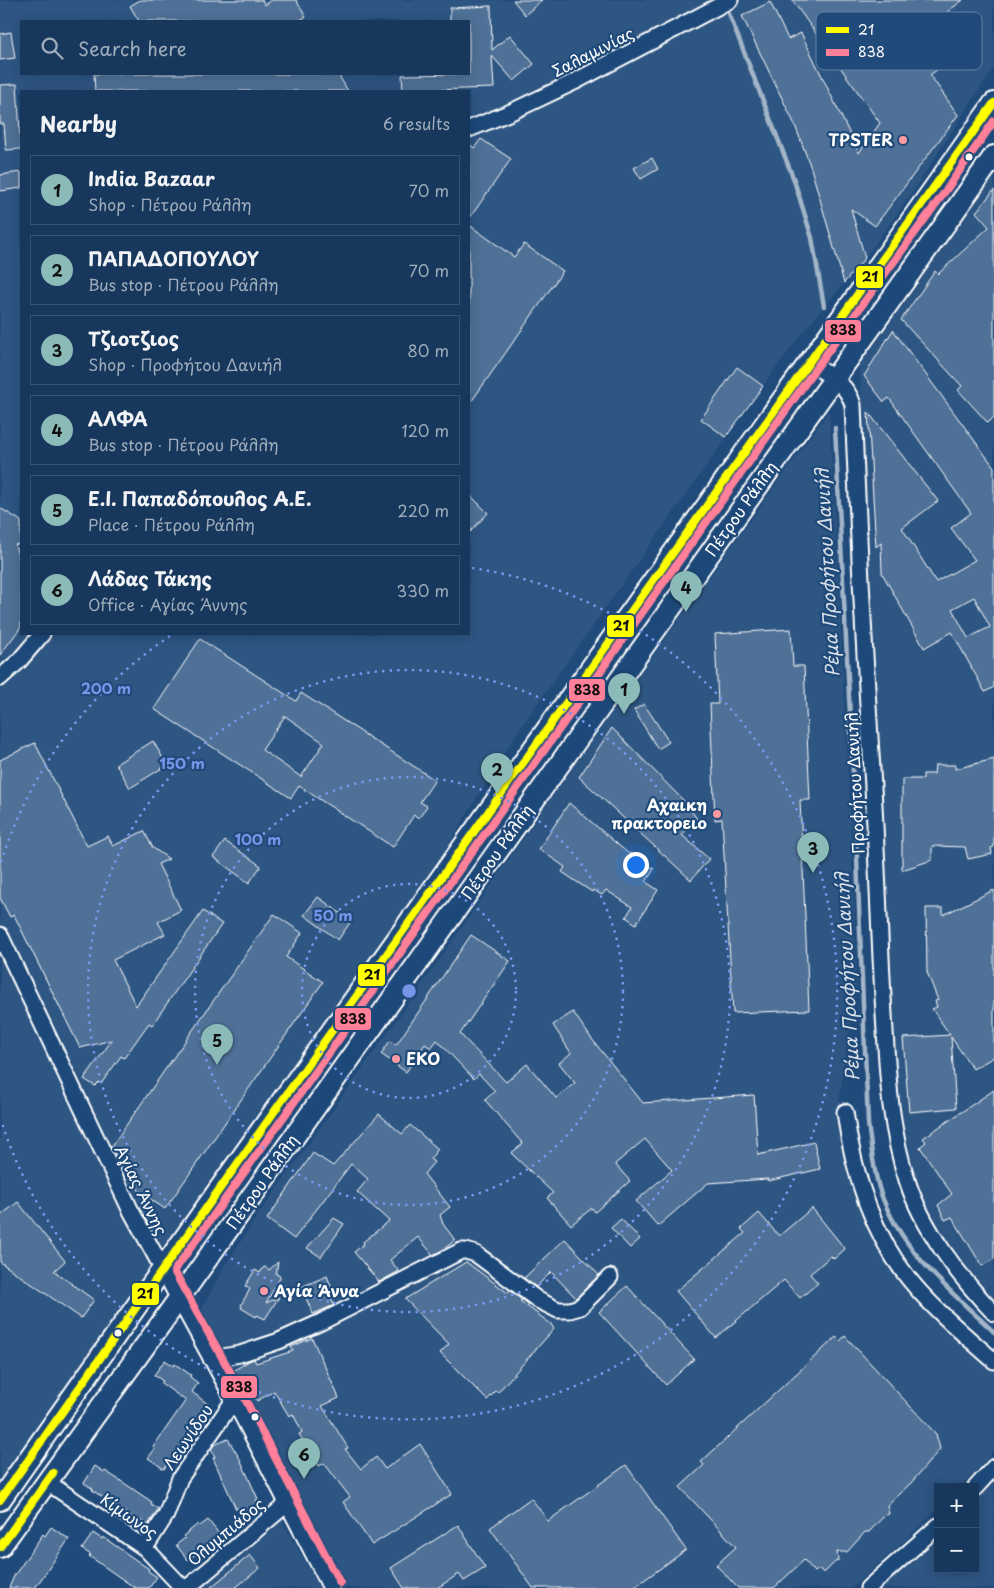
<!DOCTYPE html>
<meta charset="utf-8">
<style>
:root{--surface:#17385c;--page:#244365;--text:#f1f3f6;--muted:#9eacbb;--line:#365272;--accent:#8bbbb9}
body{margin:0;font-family:"Playpen Sans",sans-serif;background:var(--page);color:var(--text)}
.controls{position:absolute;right:15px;bottom:15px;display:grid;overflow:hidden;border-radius:0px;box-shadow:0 2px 12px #0003}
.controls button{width:45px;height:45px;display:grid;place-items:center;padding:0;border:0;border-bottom:1px solid var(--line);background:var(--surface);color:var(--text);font:25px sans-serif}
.you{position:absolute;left:635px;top:864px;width:18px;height:18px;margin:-12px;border:4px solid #fff;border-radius:50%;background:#1a73e8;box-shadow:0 0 0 8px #1a73e833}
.badge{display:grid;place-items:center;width:32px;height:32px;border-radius:50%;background:var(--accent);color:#111;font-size:16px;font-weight:700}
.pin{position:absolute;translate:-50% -41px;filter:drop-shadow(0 1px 2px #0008)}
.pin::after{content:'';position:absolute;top:26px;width:18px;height:15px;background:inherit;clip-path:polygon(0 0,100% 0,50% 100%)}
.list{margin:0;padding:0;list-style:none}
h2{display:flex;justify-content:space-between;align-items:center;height:65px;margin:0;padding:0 20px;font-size:21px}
h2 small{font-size:16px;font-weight:400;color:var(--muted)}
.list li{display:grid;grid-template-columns:32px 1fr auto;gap:15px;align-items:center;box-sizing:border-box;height:70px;margin:0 10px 10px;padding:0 10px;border:1px solid var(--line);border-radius:0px}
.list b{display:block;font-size:19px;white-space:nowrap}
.list p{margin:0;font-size:16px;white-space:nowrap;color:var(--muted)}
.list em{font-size:16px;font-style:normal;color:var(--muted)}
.icon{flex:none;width:28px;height:28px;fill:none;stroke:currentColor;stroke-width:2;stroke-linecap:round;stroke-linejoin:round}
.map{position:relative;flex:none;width:994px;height:1588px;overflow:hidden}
.search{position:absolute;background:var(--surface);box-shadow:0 2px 12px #0003;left:20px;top:20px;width:450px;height:55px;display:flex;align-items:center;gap:12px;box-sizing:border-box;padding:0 18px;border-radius:0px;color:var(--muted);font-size:19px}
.panel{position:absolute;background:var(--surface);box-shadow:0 2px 12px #0003;left:20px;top:90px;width:450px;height:545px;border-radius:0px}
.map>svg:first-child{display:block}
.built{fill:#2e5683;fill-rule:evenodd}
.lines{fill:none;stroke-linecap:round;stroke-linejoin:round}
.stream{stroke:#a3b5c8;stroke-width:4.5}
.building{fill:#507197;stroke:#fff;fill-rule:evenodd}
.minor-casing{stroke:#fff;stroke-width:19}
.major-casing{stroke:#fff;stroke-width:24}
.minor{stroke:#1f4a7a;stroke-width:15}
.major{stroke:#1f4a7a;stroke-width:20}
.bus-1-casing{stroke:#1f4a7a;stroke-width:11}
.bus-2-casing{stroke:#1f4a7a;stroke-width:11}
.bus-1{stroke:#ff0;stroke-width:8}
.bus-2{stroke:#ff8098;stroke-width:8}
.ring{fill:none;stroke:#7795e8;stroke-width:2.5;stroke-dasharray:2.5 5}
.poi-dot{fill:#ff9aa2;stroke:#1f4a7a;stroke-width:2}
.bus-dot{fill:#fff;stroke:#1f4a7a;stroke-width:2}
.labels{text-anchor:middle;stroke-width:4.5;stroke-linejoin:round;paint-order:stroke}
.street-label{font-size:16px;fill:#fff;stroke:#1f4a7a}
.poi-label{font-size:16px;font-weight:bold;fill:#fff;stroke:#1f4a7a;text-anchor:end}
.water-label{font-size:18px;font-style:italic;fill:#d8e0e8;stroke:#1f4a7a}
.key{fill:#1f4a7a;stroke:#6280a2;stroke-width:1}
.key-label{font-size:14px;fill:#fff}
.centre{fill:#7795e8;stroke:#1f4a7a;stroke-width:2.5}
.ring-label{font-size:15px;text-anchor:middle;font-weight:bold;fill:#7795e8;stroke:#1f4a7a;stroke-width:4.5;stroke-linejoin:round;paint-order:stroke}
.line-badge{stroke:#1f4a7a;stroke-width:2}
.pale-badge-label{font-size:14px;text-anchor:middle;font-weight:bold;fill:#111}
</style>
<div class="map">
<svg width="994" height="1588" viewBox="0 0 994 1588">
<rect width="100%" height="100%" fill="#1f4a7a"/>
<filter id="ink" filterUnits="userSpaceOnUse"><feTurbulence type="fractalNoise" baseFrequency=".02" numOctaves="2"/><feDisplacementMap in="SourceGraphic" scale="10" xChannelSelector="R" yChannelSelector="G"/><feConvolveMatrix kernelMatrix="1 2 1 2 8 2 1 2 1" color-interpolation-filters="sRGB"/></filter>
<g filter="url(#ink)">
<path class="built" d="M0,0h994v67l-82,126 -47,65 -58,69 -32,42 -259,365 -119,195 -397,560zM21,21h448v53h-448zM21,91h448v543h-448z
M994,177v1128l-22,-24 -39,-56 -18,-39 -16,-56 -9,-128 -9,-213 -8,-101 -13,-323z
M829,411l21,399 6,146v33l-16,104v18l7,44 69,142 78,74v78l-6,9 -27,29h-23v22l-37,35 -50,44h-515l-137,-262 1,-14 25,-47 31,-47 181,-255 134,-193z
M994,1476v112h-119l63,-56v37h37v-74z
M282,1521l38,67h-123z"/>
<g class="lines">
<path class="stream" d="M726,6l68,174 18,58 12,68
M835,428l20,383 13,312c3,23 5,46 12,68 20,59 70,100 114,141"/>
</g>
<path class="building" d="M140,0h122l3,5 7,-5h24l10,17 -8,4h-159l-9,-15z
M513,0h29l-17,15z
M792,0h171l-16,12 23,33 -40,30 28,40 -83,111 -24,-17 14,49 -21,25 -33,-115 -16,-43 -53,-109 28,-14 18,37 13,-6 58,120 21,-30z
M491,6l1,44 18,-15 24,29 -20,17 -22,-25 2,32 -91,3 -1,-16 67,-1v-53h-19v-13z
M11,32l4,26 -15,2v-26z
M94,74h244l10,17h-253z
M17,84l4,65 -15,1 -2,-26h-4v-39z
M481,139l30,20 -42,60v-75l5,4z
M652,158l6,11 -17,10 -7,-11z
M21,172v16l-21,3v-16z
M994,190v227l-6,6 -30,-33 4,-4 -61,-66 34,-49 3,3 51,-47 -13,-15z
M469,225l45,32 10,-13 39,27 -94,134z
M893,330l101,137v220l-9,5 -33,-60 -28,16 -42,-75 -1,-30 -5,4 -8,-135 70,89 -36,27 34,54 39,-22 -24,-32 20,-15 -82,-115 -5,4 -20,-26zM974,597l16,30 -22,11 -16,-29z
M737,367l26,19 -37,51 -25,-18z
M469,494l19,19 -19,20z
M0,508l21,13v22l-6,2 6,21v61l-21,28z
M791,629l2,37h11l6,134h-10l9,210 -76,3 -11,-194 -7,1 -5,-116h8l-3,-70z
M200,639l96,62 5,-8 134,87 -15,22 7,4 -8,12 -5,-3 -21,32 -94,-61 -8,12 -137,-89zM285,716l39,27 -23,34 -39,-27z
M644,704l25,38 -11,7 -24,-39z
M612,728l74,75 11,16 -15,16 27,24 -18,21 -112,-103z
M153,741l14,24 -37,23 -14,-24z
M35,743l52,103 21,-10 5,10 31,-15 9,17 16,11 -11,5 23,46 -23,12 7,12 -52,26 23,46 67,-95 19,13 -70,101 -3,-2 -25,35 -3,-2 -20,28 -2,-2 -4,4 -11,-7 28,-39 -32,8 -66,-133 -4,2 -10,-19v-138z
M994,759v88l-3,1 1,6 -24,5 -3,-12 -33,-1v14l-30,10v-91h21v-5h11l1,-9h20v4z
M569,803l60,51 1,-1 24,16 -8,13 12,8 -22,34 -10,-7 6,-10 -26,-17 -4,5 -9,-5 -1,2 -30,-20 3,-5 -26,-18z
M225,841l36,25 -12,17 -36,-26z
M994,890v167l-21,12 -22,-32 5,71 -47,4 -6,-74 47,-3 -18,-26 5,-2 -2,-6 3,-1 -11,-28 -1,-64h17v7z
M318,897l33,24 -13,19 -34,-25z
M274,914l28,19 -16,24 37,25 -158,227 -25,-17 -29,-45z
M471,935l39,26 -50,73 46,48 21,-18 29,34 19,-15 -16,-20 12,-10 -18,-28 20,-13 18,26 52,65 111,-8 4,60 56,-13 6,27 -52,12v-2l-60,4 -50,43 -22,-25 36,-31 -27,-31 -30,25 15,17 -35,31 -3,-4 -21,17 -24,-27 6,-5 -42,-40 12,-9 -38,-44 10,-9 -16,-17 -5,5 -37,-39 -6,8 -6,-4 -19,28 -25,-18 9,-13 6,4z
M994,1090v169l-12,7 -30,-49 -7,3 -7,-15 14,-11 -32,-47 6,-5 -3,-4z
M379,1114l23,20 8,-9 28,24 -8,10 4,3 -10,12 26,33 -10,8 3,9 12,16 -11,9 -11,6 -15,-18 -28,23 9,11 -20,11 -25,-30 10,-8 -1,-2 26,-21 -32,-29 11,-13 -17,-15 -57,75 -27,-20 46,-66 20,13z
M18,1202l47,59 -11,10 40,29 -13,18 -81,-56v-46z
M812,1208l33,41 -11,10 -3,-3 -21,18 8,9 -18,15 -16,-18 -68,58 -40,-47 69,-58 -4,-4 18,-16 20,23z
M334,1218l10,6 -23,33 -14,-9z
M621,1219l19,20 -10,9 -19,-20z
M565,1239l34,36 -23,23 -25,-26 -15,15 -12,-9z
M278,1262l-2,12 4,2v2l-14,25 13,-6 -14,22 -8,-4 -1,2 -15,-9 1,-2 -1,-1 9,-16 -5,-3 10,-16 5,3 3,-5 2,-1 4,3z
M466,1262l42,31 2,-2 12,9 -2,1 31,23 3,5 -56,63 -2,-1 -9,9 -47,-47 9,-9 -44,-45z
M327,1276l4,10 -5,2 8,17 -21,9 -12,-27z
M627,1286l67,73 -28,26 -67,-73z
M845,1336l91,98 4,15 -29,34 -24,22 2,9 -4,1 -16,17h-4l-18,20h-10l1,9 -3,1 -11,11 -5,-4 -4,3 -11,-12 -30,28h-36l-22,-23 20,-18 -56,-60 24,-22 -3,-3 135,-125 4,4z
M312,1338l27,60 -17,8 26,42 -3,1 16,20 15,-12 9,12 35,-25 32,50 -80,51 -29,-43 7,-5 -26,-34 -5,3 -20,-32 3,-2 -9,-18 -4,2 -15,-25 -17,10 -8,-13 -6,4 -13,-19 19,-12 5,-2 2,4 37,-12 -2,-4z
M165,1360l9,6 1,-2 16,11 -1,2 8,6 -6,9 17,13 -6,8 2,2 -4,5 -29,41 -2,-1 -6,9 -16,-11 7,-9 -2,-2 33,-47v1l-25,-18 2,-2 -9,-6z
M228,1439l12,20 18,40 -2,1 4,10 -17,8 -5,-10 -2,1 -23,-51 2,-1 -4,-8 3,-4z
M626,1465l60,85 -53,38h-100l-43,-60 41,-30 17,23z
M95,1466l9,6 1,-1 19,12 28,19 -1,2 7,5 -10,16 -8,-5 -1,2 -6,-4 -41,-28 1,-1 -9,-6z
M208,1520l12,15 -8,7 1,1 -15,12 -1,-2 -9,7 -12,-15 9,-7 -2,-2 15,-12 2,2z
M458,1525l27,43 -21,13 -5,-7 -22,14h-33l-13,-20z
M51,1527l18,12 -34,49h-26l5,-12 29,-42 2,2z
M93,1533l9,6 1,-2 46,32 -1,2 9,6 -8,11h-14l-46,-32 2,-1 -9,-6z
M250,1555l10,13 -25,20h-25z"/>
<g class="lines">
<defs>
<path id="minor" d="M469,129l42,-17 63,-30 156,-82
M808,362c19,12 39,21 45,43 4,94 8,189 14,283 3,53 7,106 9,160 3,61 5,122 9,183 3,51 6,101 22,149 15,48 52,97 87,133
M0,678l19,-17 23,-27
M0,935l130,274 104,191 97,188
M845,1112c8,59 26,120 64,167 24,30 56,56 85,82
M211,1359l29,-5 39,-13 42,-19 140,-71h5l10,3 62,46 20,10h12l10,-3 30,-30
M47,1482l98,66 38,40
M975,1488l19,-21
M145,1548l21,-33 14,-37 54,-78
M187,1588l101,-85
M868,1588l70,-62"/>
<path id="major" d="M0,1500c242,-346 489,-689 734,-1032 86,-122 175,-242 260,-365
M0,1547l155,-215 679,-953 160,-223"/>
</defs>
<use href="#minor" class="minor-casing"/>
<use href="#major" class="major-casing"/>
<use href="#minor" class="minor"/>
<use href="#major" class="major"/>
<defs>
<path id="bus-1" d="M0,1500l274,-388 720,-1009
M0,1547l53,-74"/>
<path id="bus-2" d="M340,1583l-97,-188 -69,-124 642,-903 128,-175 50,-72"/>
</defs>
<use href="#bus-1" class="bus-1-casing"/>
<use href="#bus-2" class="bus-2-casing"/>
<use href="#bus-1" class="bus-1"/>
<use href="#bus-2" class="bus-2"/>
</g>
</g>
<g class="ring">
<circle cx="409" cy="991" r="107"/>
<circle cx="409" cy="991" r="214"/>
<circle cx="409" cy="991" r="321"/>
<path d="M1 862A428 428 0 0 1 173 634M472 568A428 428 0 1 1 1 1120"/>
</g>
<g class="poi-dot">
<circle cx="903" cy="140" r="5"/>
<circle cx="717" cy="814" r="5"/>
<circle cx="396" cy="1059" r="5"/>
<circle cx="264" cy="1291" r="5"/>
</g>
<g class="bus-dot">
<circle cx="969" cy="157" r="4.5"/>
<circle cx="118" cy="1333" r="4.5"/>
<circle cx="255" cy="1417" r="4.5"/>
</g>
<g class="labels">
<g class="street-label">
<text transform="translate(593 52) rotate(-27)" y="6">Σαλαμινίας</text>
<text transform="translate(741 509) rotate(-55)" y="6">Πέτρου Ράλλη</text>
<text transform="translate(855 783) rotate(-93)" y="6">Προφήτου Δανιήλ</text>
<text transform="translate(497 852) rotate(-55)" y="6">Πέτρου Ράλλη</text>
<text transform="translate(262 1182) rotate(-55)" y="6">Πέτρου Ράλλη</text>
<text transform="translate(141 1190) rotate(64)" y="6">Αγίας Άννης</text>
<text transform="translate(188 1437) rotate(-56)" y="6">Λεωνίδου</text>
<text transform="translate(129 1516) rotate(35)" y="6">Κίμωνος</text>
<text transform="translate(226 1532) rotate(-40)" y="6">Ολυμπιάδος</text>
</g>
<g class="poi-label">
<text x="893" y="146">TPSTER</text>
<text x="707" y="811">Αχαικη<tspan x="707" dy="18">πρακτορειο</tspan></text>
<text x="406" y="1065" text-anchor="start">EKO</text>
<text x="274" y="1297" text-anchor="start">Αγία Άννα</text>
</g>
<g class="water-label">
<text transform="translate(828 573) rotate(-93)" y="6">Ρέμα Προφήτου Δανιήλ</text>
<text transform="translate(848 977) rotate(-93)" y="6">Ρέμα Προφήτου Δανιήλ</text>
</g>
</g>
<rect x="816" y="12" width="166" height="58" rx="8" class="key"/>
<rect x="826" y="27" width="23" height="6" fill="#ff0"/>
<rect x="826" y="49" width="23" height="7" fill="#ff8098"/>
<g class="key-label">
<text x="858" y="35">21</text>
<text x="858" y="57">838</text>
</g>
<circle cx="409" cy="991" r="8" class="centre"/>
<g class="ring-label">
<text x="106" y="694">200 m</text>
<text x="182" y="769">150 m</text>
<text x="258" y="845">100 m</text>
<text x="333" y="921">50 m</text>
</g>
<g class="line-badge">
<rect x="855" y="265" width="29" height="24" rx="5" fill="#ff0"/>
<rect x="824" y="319" width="38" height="24" rx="5" fill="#ff8098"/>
<rect x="606" y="614" width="29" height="24" rx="5" fill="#ff0"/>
<rect x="568" y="678" width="38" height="24" rx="5" fill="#ff8098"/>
<rect x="357" y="963" width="29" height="24" rx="5" fill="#ff0"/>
<rect x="334" y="1007" width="38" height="24" rx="5" fill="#ff8098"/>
<rect x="131" y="1282" width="29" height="24" rx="5" fill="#ff0"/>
<rect x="220" y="1375" width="38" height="24" rx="5" fill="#ff8098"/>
</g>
<g class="pale-badge-label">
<text x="870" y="282">21</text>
<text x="843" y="335">838</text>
<text x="621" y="631">21</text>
<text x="587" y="695">838</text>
<text x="372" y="980">21</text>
<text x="353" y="1024">838</text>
<text x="145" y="1299">21</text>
<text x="239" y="1392">838</text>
</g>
</svg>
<div class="controls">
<button>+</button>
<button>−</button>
</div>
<div class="you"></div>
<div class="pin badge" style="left:624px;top:714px">1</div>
<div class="pin badge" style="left:497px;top:794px">2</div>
<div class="pin badge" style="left:813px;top:873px">3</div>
<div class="pin badge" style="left:686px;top:612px">4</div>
<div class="pin badge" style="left:217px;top:1065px">5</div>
<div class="pin badge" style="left:304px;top:1479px">6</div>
<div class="search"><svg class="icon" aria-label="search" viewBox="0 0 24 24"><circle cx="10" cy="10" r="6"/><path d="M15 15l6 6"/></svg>Search here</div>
<section class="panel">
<h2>Nearby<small>6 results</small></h2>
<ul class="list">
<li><span class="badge">1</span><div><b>India Bazaar</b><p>Shop · Πέτρου Ράλλη</p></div><em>70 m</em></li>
<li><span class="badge">2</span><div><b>ΠΑΠΑΔΟΠΟΥΛΟΥ</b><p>Bus stop · Πέτρου Ράλλη</p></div><em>70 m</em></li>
<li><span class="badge">3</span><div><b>Τζιοτζιος</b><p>Shop · Προφήτου Δανιήλ</p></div><em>80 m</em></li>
<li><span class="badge">4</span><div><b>ΑΛΦΑ</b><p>Bus stop · Πέτρου Ράλλη</p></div><em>120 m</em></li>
<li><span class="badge">5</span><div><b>Ε.Ι. Παπαδόπουλος Α.Ε.</b><p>Place · Πέτρου Ράλλη</p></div><em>220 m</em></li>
<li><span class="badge">6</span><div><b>Λάδας Τάκης</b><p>Office · Αγίας Άννης</p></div><em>330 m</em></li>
</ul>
</section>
</div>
